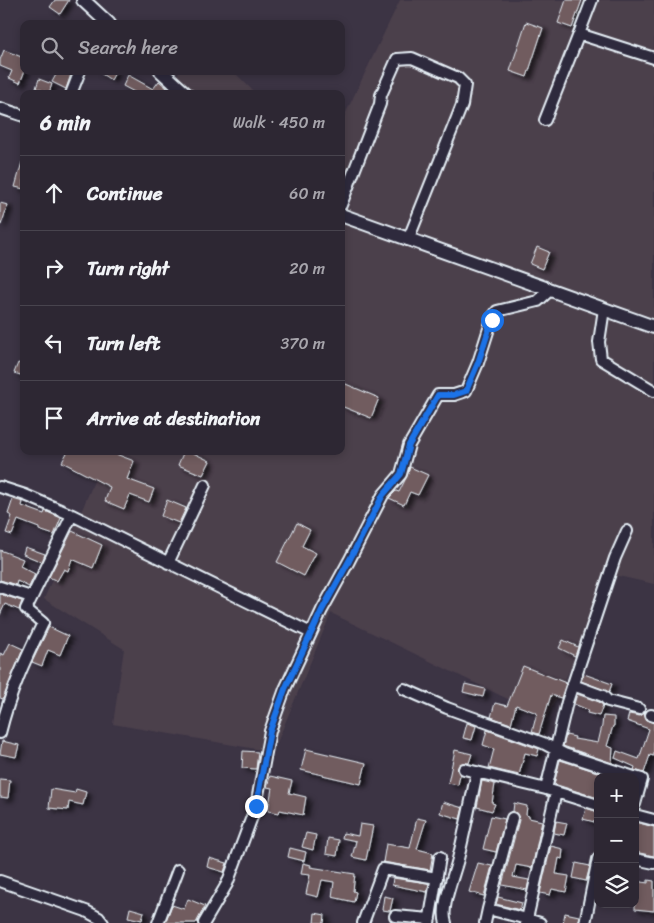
<!DOCTYPE html>
<meta charset="utf-8">
<style>
:root{--surface:#2d2733;--page:#39333f;--text:#f1f3f6;--muted:#a7a5ac;--line:#48444e}
body{margin:0;font-family:Sriracha,sans-serif;background:var(--page);color:var(--text)}
.controls{position:absolute;right:15px;bottom:15px;display:grid;overflow:hidden;border-radius:10px;box-shadow:0 2px 8px #0003}
.controls button{width:45px;height:45px;display:grid;place-items:center;padding:0;border:0;border-bottom:1px solid var(--line);background:var(--surface);color:var(--text);font:25px sans-serif}
.stop{position:absolute;width:15px;height:15px;margin:-11px;border:4px solid #1a73e8;border-radius:50%;background:#fff}
.stop.end{background:#1a73e8;border-color:#fff;box-shadow:0 1px 5px #0008}
.list{margin:0;padding:0;list-style:none}
h2{display:flex;justify-content:space-between;align-items:center;height:65px;margin:0;padding:0 20px;font-size:21px}
h2 small{font-size:16px;font-weight:400;color:var(--muted)}
.list li{display:grid;grid-template-columns:32px 1fr auto;gap:15px;align-items:center;box-sizing:border-box;height:75px;padding:0 20px;border-top:1px solid var(--line)}
.list b{display:block;font-size:19px;white-space:nowrap}
.list em{font-size:16px;font-style:normal;color:var(--muted)}
.icon{flex:none;width:28px;height:28px;fill:none;stroke:currentColor;stroke-width:2;stroke-linecap:round;stroke-linejoin:round}
.map{position:relative;flex:none;width:654px;height:923px;overflow:hidden}
.search{position:absolute;background:var(--surface);box-shadow:0 2px 8px #0003;left:20px;top:20px;width:325px;height:55px;display:flex;align-items:center;gap:12px;box-sizing:border-box;padding:0 18px;border-radius:10px;color:var(--muted);font-size:19px}
.panel{position:absolute;background:var(--surface);box-shadow:0 2px 8px #0003;left:20px;top:90px;width:325px;height:365px;border-radius:10px}
.map>svg:first-child{display:block}
.built{fill:#4c404c}
.building{fill:#715c5f;stroke:#e8f1f8;filter:url(#shadow)}
.lines{fill:none;stroke-linecap:round;stroke-linejoin:round}
.minor-casing{stroke:#e8f1f8;stroke-width:14}
.tertiary-casing{stroke:#e8f1f8;stroke-width:16}
.minor{stroke:#2f2a3d;stroke-width:10}
.tertiary{stroke:#2f2a3d;stroke-width:12}
.route{stroke:#1a73e8;stroke-width:6}
</style>
<div class="map">
<svg width="654" height="923" viewBox="0 0 654 923">
<defs>
<filter id="shadow"><feDropShadow dx="5" dy="3" stdDeviation="2.5" flood-color="#0009"/></filter>
</defs>
<rect width="100%" height="100%" fill="#3c3444"/>
<filter id="ink" filterUnits="userSpaceOnUse"><feTurbulence type="fractalNoise" baseFrequency=".02" numOctaves="2"/><feDisplacementMap in="SourceGraphic" scale="10" xChannelSelector="R" yChannelSelector="G"/><feConvolveMatrix kernelMatrix="1 2 1 2 8 2 1 2 1" color-interpolation-filters="sRGB"/></filter>
<g filter="url(#ink)">
<path class="built" d="M400,0h254v584l-40,-9 -67,143 -216,-105 -58,139 -160,-28 11,-75 -80,-50 63,-148h234v-328z
M179,71h54l23,23h-86z"/>
<path class="building" d="M55,0h14l-9,14 -10,-7z
M566,0h16l-10,28 -14,-5z
M526,22l17,6 -16,49 -17,-6z
M4,50l20,8v15l-4,10 -11,-5 3,-7 -12,-5v-6z
M58,71h7l6,3 -5,15 -14,-7z
M97,71h19l-5,9z
M128,75l25,14 6,-8 8,7 -4,6h-25l-15,-8z
M39,79l13,5 -3,9 -13,-5z
M22,162h2v27l-9,-2z
M0,203l8,2 -7,20h-1z
M537,247l12,5 -7,17 -12,-5z
M18,363l6,2v11l-10,-3z
M341,382l38,16 -8,20 -30,-12z
M68,451h40l26,10 -7,18 27,10 -5,13 -19,-7 -6,14 -19,-8 5,-14 -48,-25z
M184,451h5l21,10 -7,14 -25,-10z
M410,467l18,8 -10,20 -8,-3 -6,13 -15,-7 7,-7 3,1 8,-16z
M13,499l10,3 -1,4 22,8 1,-3 16,7 -7,17 -15,-5v-2l-21,-8 -6,15 -6,-2 6,-17 -4,-2z
M167,500l19,8 -7,15 -18,-7z
M297,523l13,7 -8,16 14,7 -12,23 -27,-14z
M72,531l30,14 -9,23 -21,-9 -4,12 -4,-2 -7,12 -8,-4z
M25,547l20,7 -3,8 -19,-8z
M0,550l23,9 -3,7 15,8 -6,13 -12,-6 -1,4 -16,-5z
M0,594l22,7 -3,9 -14,-6 -5,11z
M49,627l19,9 -8,19 -12,-5 -6,16 -10,-4z
M563,640l15,7 -3,9 -16,-8z
M10,643l13,6 -20,50 -3,-1v-45l4,2z
M523,666l43,17 -5,15 -10,-3 -12,39 -7,-2 5,-19 -21,-8 -5,19 -20,-7 4,-14 12,3z
M584,674l28,10 -3,8 -28,-11z
M465,684l20,5 -2,8 -20,-5z
M577,694l22,8 4,3 -4,11 -12,-3 1,-3 -14,-6z
M645,713l1,7 8,3v33l-4,-1 -6,18 -10,-3 1,-3 -20,-9 2,-7 22,8 10,-30 -22,-8 2,-7 11,2z
M603,716l11,1v9h-1l-6,20 6,2 -1,15 -49,-17 3,-11 9,2 -1,2 24,4 4,-17z
M467,723l9,3 -4,14 -9,-2z
M487,730l52,19 -2,7 -12,-3 -6,22 -30,-7 5,-19 -11,-4z
M2,741l17,4 -3,12 -16,-3z
M306,749l60,14 -5,21 -60,-14z
M455,750l17,4 -3,9h-7l-4,4v4l2,4 -2,10 -10,-2z
M243,751l15,1 -2,17 -14,-1z
M560,760l50,16 -12,1v21l-44,-14z
M270,776l22,5 -3,12 17,4 -3,18 -23,-5 -1,3 -11,-2 4,-23 -5,-1z
M0,779l10,1 -2,18 -8,-1z
M482,781l13,3 -3,19 3,1 -3,7 -15,-4z
M51,789l24,4 1,-4 10,3 -3,13 -14,-3 -1,8 -19,-2z
M443,802l20,6 -3,11 -20,-6z
M514,803l13,3 -1,9 3,1v2l13,3 -10,47 -16,-3 -3,12 16,3 -2,10 -25,-5 17,-65 -2,-6 -4,-3z
M586,808l12,4v11l-15,-4z
M491,816l14,3 -9,33 -13,-3z
M417,818l9,2 -9,29 16,4 -3,17 -47,-8 3,-18 24,4z
M556,821l11,2 -3,12 -10,-2z
M635,822l19,5v29l-19,-4z
M360,824l13,2 -7,34 -14,-3 4,-16 -14,-3 1,-5 15,3z
M306,833l10,2 -3,15 -11,-3z
M328,838l11,2 -2,16 -11,-2z
M551,846l12,3 -1,10 -3,-1 -3,16 13,2 -3,16 -14,-3 -2,6 -10,-2z
M290,848l16,4 -2,9 -16,-4z
M209,858l18,5 -3,9 -17,-5z
M303,863l8,2 -1,2 45,7 -2,17 3,1 -2,10 -22,-5 2,-15 -12,-2 -4,17 -12,-3 4,-19 -9,-1z
M478,863l14,3 -8,30 -15,-4z
M576,863l14,3 -4,15 -13,-3z
M393,878l34,5 2,1 -2,8 -35,-7z
M648,880l6,1v30l-19,-2v-28l13,2z
M384,896l9,2 -3,13 -8,-1z
M498,897l24,6 -2,7 -24,-6z
M188,899l17,7 -9,17h-31l7,-18 12,4z
M130,908l14,4 -2,8 -14,-3z
M315,913l10,2 -1,8h-10z
M565,913l14,3 -2,7h-14z"/>
<g class="lines">
<defs>
<path id="minor" d="M592,0l-13,34 75,24
M71,94l9,-23
M0,108l24,8
M545,120l34,-86
M341,205l39,-101 1,-9 16,-36 15,-1 46,20 7,7 -3,20 -54,135
M604,309l-5,33 2,17 53,32
M0,487l25,8 47,20 239,118
M168,563l37,-78
M0,587l31,10
M573,685l30,11 5,5 31,8
M404,689l43,19 96,35 21,11 70,23
M651,715l3,1
M0,733c10,-41 25,-73 43,-110l-17,-14 46,-94
M464,769l82,20 52,16
M635,777l7,2 -7,25
M546,789l21,-87 48,-144 12,-27
M635,815l19,5
M512,818l-24,91 39,10 -1,4
M635,859l19,4
M0,881l86,30 13,7 4,5
M395,916l35,3
M158,923l20,-53
M204,923l23,-39 29,-78 14,-75 15,-42 37,-79 27,-49 34,-66 18,-21 8,-29 29,-50h16l12,-4 12,-28 14,-44 5,-8 41,-10 12,-11
M363,923l20,-54 54,9
M429,923l11,-66
M446,923c-6,-16 8,-47 12,-64 7,-29 13,-58 19,-87
M485,923l3,-14
M540,923l-13,-4 29,-127
M585,923l13,-64"/>
<path id="tertiary" d="M83,0l26,24
M161,71l25,23
M341,215l313,112"/>
</defs>
<use href="#minor" class="minor-casing"/>
<use href="#tertiary" class="tertiary-casing"/>
<use href="#minor" class="minor"/>
<use href="#tertiary" class="tertiary"/>
</g>
</g>
<g class="lines" filter="url(#ink)">
<path class="route" d="M256,806l14,-75 15,-42 37,-79 27,-49 34,-66 18,-21 8,-29 29,-50h16l12,-4 12,-28 14,-43"/>
</g>
</svg>
<div class="controls">
<button>+</button>
<button>−</button>
<button><svg class="icon" aria-label="layers" viewBox="0 0 24 24"><path d="M12 4l9 5-9 5-9-5zM3 14l9 5 9-5"/></svg></button>
</div>
<div class="stop" style="left:492px;top:320px"></div>
<div class="stop end" style="left:256px;top:806px"></div>
<div class="search"><svg class="icon" aria-label="search" viewBox="0 0 24 24"><circle cx="10" cy="10" r="6"/><path d="M15 15l6 6"/></svg>Search here</div>
<section class="panel">
<h2>6 min<small>Walk · 450 m</small></h2>
<ul class="list">
<li><svg class="icon" aria-label="ahead" viewBox="0 0 24 24"><path d="M12 20V5M6 11l6-6 6 6"/></svg><div><b>Continue</b></div><em>60 m</em></li>
<li><svg class="icon" aria-label="right" viewBox="0 0 24 24"><path d="M7 20v-9h11M14 6l5 5-5 5"/></svg><div><b>Turn right</b></div><em>20 m</em></li>
<li><svg class="icon" aria-label="left" viewBox="0 0 24 24"><path d="M17 20v-9H6M10 6l-5 5 5 5"/></svg><div><b>Turn left</b></div><em>370 m</em></li>
<li><svg class="icon" aria-label="arrive" viewBox="0 0 24 24"><path d="M6 21V4h12l-3 4 3 4H6"/></svg><div><b>Arrive at destination</b></div></li>
</ul>
</section>
</div>
